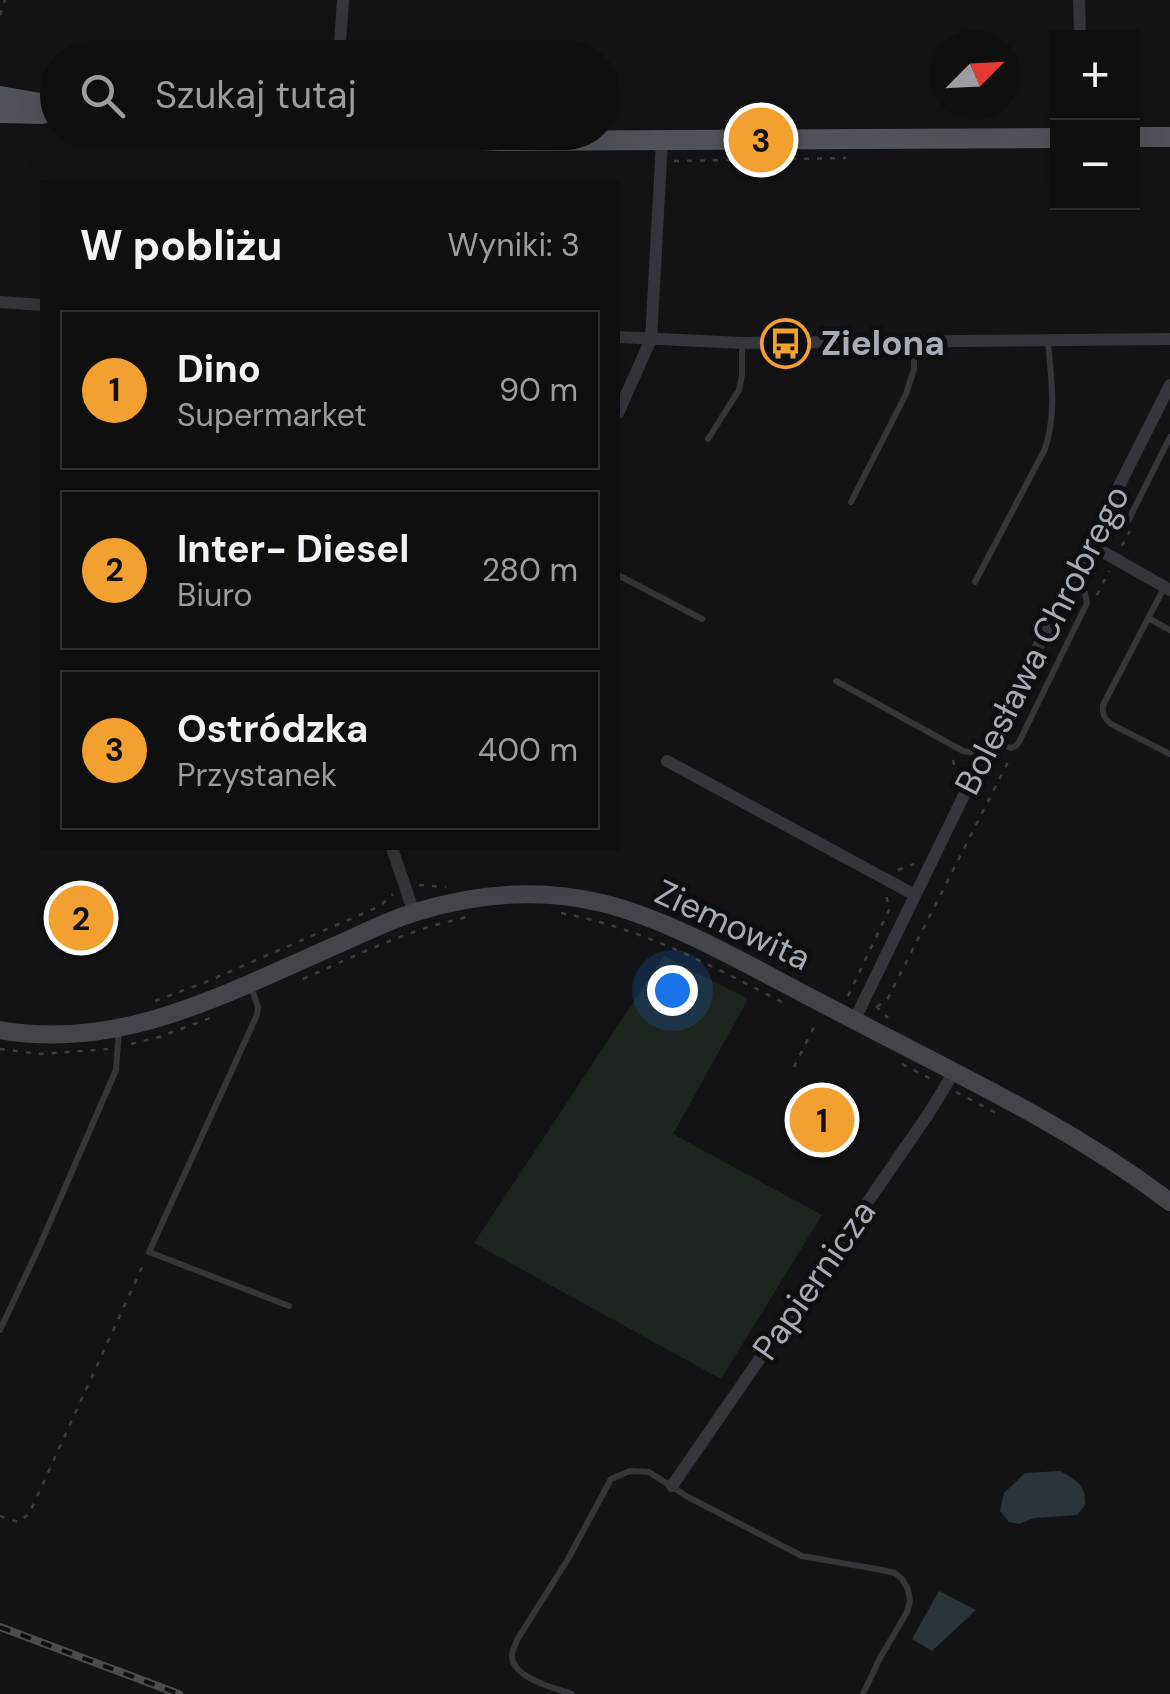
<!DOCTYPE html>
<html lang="pl">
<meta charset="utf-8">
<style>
:root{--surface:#0f0f10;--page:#181819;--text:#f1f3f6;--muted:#9b9c9f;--line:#2f2f30;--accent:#f2a030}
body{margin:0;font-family:"DM Sans",sans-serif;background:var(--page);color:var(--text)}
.controls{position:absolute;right:30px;top:30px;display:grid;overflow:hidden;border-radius:0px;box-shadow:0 10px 40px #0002}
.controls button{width:90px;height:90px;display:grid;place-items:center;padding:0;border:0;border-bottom:2px solid var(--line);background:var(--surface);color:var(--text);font:50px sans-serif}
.compass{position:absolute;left:930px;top:30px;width:90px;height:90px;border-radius:50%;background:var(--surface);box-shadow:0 10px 40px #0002;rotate:66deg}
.you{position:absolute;left:672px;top:990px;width:35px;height:35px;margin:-25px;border:8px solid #fff;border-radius:50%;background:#1a73e8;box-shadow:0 0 0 15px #1a73e833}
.badge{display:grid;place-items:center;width:65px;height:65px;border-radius:50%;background:var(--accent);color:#111;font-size:32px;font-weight:700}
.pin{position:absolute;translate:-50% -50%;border:5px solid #fff;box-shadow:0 2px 10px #0006}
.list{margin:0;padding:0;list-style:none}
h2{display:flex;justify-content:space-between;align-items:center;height:130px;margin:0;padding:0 40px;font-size:42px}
h2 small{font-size:32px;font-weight:400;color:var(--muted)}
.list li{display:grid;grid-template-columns:65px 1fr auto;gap:30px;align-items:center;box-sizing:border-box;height:160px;margin:0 20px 20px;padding:0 20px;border:2px solid var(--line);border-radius:0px}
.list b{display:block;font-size:38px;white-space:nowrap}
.list p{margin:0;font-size:32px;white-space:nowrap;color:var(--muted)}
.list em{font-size:32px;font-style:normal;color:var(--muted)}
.icon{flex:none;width:55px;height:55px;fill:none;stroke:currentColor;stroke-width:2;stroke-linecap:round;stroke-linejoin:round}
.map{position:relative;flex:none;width:1170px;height:1694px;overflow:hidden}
.search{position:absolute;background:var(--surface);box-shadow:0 10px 40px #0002;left:40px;top:40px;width:580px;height:110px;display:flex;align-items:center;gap:25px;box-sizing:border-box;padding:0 35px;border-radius:55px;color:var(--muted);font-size:38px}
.panel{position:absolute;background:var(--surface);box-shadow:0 10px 40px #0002;left:40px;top:180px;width:580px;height:670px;border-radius:0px}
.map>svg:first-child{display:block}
.green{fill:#1e251e}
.water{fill:#2a3439}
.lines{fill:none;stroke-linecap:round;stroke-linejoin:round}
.path{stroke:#3b3d42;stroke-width:2.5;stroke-dasharray:5 8;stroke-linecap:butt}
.lane{stroke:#35363b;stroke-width:6}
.street{stroke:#35363b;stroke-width:12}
.secondary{stroke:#43454b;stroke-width:18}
.primary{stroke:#51535a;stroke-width:20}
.rail-casing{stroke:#4a4c52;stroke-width:8}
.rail{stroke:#0f0f11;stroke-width:4;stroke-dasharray:11;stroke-linecap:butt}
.labels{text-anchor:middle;stroke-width:10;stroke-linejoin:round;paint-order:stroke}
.poi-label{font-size:35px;font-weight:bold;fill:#a5acb6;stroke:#0f0f11;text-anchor:start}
.street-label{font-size:35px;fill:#a5acb6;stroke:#0f0f11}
</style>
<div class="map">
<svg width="1170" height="1694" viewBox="0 0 1170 1694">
<rect width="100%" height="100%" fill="#141416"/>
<path class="green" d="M664,956l84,43 -75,135 149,81 -101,164 -247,-136z"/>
<path class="water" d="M1060,1471c17,10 26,13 25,34l-8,10 -43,3 -15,6 -10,-2 -9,-11 4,-18 21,-20z
M939,1591l37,19 -44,41 -20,-12z"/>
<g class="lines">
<path class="path" d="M0,15l5,-15
M163,132l174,12
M674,161l172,-3
M1122,546l8,-15
M1097,595l12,-24
M953,760l3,16
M898,870l16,-6
M419,885l27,2
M561,913c81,15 151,53 223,90
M303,979c56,-25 110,-52 170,-63
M848,996l42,-88 -5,-15
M155,1001l51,-19 174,-76 13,-12
M876,1006l12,12
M877,1007l11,-9 121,-238
M131,1044l28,-7 54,-20
M0,1049l41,5 67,-5
M902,1064l29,15
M794,1067l23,-46
M956,1092l46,24
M0,1516l18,6 11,-8 115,-251"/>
<path class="lane" d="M708,439l31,-49 3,-15v-30
M851,502l55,-108 8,-25v-27
M1104,517l17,7 7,-3 42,-84
M618,575l84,44
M975,582l70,-133c12,-36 6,-71 3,-108
M1164,588l-61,117c-1,9 1,13 8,19l59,30
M1148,618l22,12
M836,681l127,70 18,3
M993,741l18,7 5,-2 3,-4 68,-139 -2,-10 -14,-9
M250,984l8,23 -1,8 -108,237 140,54
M0,1330l40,-85 76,-175 3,-40
M572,1694c-17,-6 -61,-16 -60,-39 0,-4 4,-11 5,-15l51,-81 43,-80 19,-8 19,1 39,25 114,59 80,14 13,3 7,6 6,10 2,12 -3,11 -27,46 -17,36"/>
<path class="street" d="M1079,0l1,38
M339,58l4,-58
M0,302l42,3
M618,337l124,6 428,-4
M618,413l33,-74 11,-198
M1089,544l81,46
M667,761l248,134
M392,848l22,65
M854,1021l130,-267 186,-369
M672,1486l257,-373 25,-41"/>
<path class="secondary" d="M0,1030c123,22 230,-39 339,-86 25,-11 50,-24 77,-32 61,-19 123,-24 186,-9 74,18 158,69 227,104 115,61 237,116 341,195"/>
<path class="primary" d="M0,96l58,10
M0,113l43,1
M350,132l150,9 558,-3
M1132,137h38"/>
<defs>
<path id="rail" d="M0,1627l179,67"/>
</defs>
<use href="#rail" class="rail-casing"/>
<use href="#rail" class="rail"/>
</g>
<defs>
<symbol id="bus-ring" viewBox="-11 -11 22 22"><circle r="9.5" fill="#0f0f11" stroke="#f2a030" stroke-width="1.5"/><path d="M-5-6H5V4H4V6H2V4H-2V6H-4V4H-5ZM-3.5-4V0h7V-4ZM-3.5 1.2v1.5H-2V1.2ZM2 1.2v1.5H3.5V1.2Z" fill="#f2a030"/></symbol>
</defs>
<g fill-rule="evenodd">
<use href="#bus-ring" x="758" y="316" width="55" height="55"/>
</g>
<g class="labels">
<g class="poi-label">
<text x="821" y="355">Zielona</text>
</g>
<g class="street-label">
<text transform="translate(1042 640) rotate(-63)" y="12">Bolesława Chrobrego</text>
<text transform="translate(733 925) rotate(25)" y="12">Ziemowita</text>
<text transform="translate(814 1280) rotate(-55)" y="12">Papiernicza</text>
</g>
</g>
</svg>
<div class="controls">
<button>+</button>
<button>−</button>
</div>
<svg class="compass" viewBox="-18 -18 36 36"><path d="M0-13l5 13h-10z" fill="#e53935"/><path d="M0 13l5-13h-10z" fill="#9b9c9f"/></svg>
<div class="you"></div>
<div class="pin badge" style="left:822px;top:1120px">1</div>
<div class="pin badge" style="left:81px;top:918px">2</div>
<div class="pin badge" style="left:761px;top:140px">3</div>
<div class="search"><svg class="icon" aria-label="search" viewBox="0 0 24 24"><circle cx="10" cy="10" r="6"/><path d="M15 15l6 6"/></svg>Szukaj tutaj</div>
<section class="panel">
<h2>W pobliżu<small>Wyniki: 3</small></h2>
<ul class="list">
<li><span class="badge">1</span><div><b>Dino</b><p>Supermarket</p></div><em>90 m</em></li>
<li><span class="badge">2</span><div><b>Inter- Diesel</b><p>Biuro</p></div><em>280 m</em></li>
<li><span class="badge">3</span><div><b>Ostródzka</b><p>Przystanek</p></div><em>400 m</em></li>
</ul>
</section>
</div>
